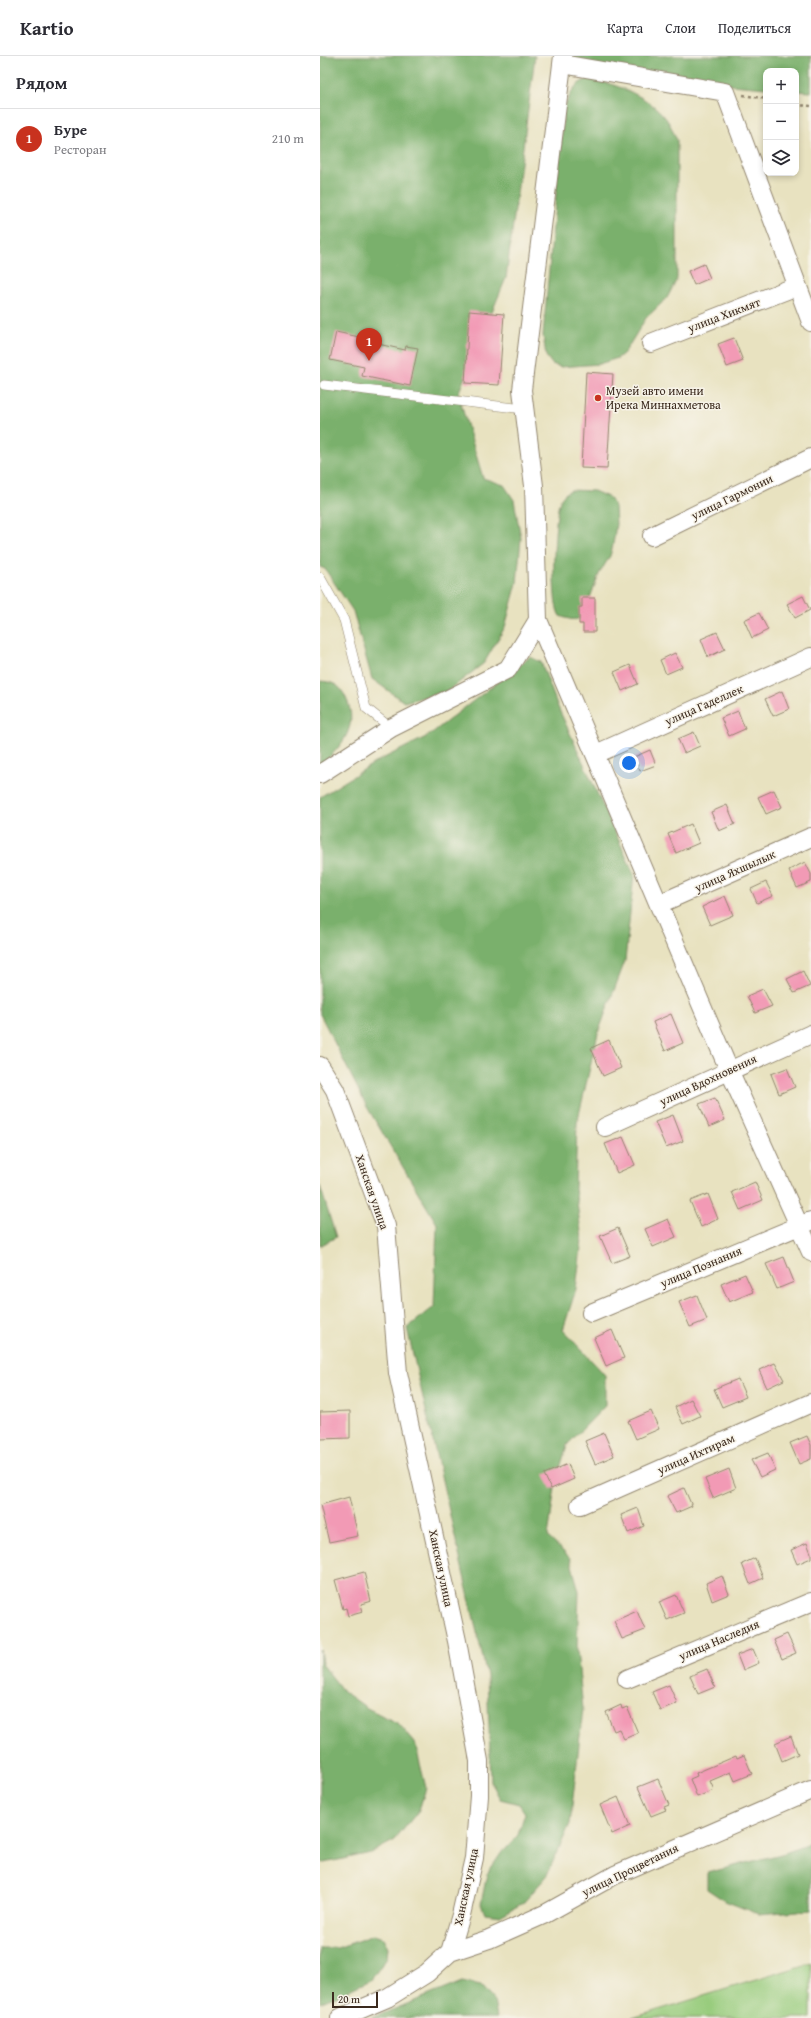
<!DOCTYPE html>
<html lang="ru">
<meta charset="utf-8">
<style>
:root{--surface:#fff;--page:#f7f7f7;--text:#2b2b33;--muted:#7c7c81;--line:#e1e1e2;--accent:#c8321e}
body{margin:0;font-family:"Gentium Book Plus",serif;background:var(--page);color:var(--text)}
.controls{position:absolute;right:12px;top:12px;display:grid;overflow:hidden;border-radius:8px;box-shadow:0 2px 6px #0003}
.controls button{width:36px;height:36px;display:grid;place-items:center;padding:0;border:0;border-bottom:1px solid var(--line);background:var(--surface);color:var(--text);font:20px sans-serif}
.scale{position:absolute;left:12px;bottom:10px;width:46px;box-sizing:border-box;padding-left:4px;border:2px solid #3b2a1e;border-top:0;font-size:11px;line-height:14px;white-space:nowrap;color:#3b2a1e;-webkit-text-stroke:3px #f7f3e8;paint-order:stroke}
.you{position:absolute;left:309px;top:707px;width:14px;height:14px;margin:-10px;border:3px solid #fff;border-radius:50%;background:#1a73e8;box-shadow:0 0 0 6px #1a73e833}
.badge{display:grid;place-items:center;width:26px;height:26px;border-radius:50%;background:var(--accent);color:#fff;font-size:13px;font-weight:700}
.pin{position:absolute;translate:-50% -33px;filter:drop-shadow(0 1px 2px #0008)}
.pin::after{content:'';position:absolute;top:21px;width:14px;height:12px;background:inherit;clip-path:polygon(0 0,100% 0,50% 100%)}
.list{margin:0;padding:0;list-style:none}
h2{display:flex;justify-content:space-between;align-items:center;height:52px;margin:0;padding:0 16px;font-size:17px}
h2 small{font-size:13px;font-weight:400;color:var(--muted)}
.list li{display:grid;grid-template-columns:26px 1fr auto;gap:12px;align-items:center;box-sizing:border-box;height:60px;padding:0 16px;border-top:1px solid var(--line)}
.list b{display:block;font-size:15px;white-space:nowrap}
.list p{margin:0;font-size:13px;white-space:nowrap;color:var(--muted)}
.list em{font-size:13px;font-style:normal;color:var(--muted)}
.icon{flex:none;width:22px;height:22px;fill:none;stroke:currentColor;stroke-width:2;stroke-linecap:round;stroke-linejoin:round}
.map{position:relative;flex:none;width:491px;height:1962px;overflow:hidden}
header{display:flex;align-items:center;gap:24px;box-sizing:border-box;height:56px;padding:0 20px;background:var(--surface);border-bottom:1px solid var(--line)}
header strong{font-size:19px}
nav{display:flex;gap:22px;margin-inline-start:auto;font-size:14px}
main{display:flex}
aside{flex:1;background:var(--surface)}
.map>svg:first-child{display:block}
.green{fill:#98cc7d;stroke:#6a7b4e}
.forest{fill:#7ab06c;stroke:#5a6d45}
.building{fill:#f29ab5}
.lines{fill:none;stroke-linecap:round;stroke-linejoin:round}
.lane-casing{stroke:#92866f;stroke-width:10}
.street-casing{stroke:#92866f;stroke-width:20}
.path{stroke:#92866f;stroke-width:2.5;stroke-dasharray:3 3;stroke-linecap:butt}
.lane{stroke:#fff;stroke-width:9}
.street{stroke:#fff;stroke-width:18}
.poi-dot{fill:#c8321e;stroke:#f7f3e8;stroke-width:1.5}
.labels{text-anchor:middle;stroke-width:3;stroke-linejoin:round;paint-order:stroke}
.street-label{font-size:12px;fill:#3b2a1e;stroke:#f7f3e8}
.poi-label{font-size:12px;fill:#3b2a1e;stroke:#f7f3e8;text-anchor:start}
</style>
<header>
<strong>Kartio</strong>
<nav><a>Карта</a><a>Слои</a><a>Поделиться</a></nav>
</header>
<main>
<aside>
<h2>Рядом<small></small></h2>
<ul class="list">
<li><span class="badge">1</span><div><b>Буре</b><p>Ресторан</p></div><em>210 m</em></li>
</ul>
</aside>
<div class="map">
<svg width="491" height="1962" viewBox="0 0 491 1962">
<rect width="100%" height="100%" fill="#f7f3e8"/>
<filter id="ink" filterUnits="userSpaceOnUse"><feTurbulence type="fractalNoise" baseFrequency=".025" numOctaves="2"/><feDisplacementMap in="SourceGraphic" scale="8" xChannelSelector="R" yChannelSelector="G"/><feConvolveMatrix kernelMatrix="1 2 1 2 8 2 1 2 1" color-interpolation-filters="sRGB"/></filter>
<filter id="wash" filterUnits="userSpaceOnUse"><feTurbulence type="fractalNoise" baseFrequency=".012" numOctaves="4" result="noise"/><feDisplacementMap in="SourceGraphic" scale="16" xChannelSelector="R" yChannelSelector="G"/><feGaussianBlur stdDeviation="0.9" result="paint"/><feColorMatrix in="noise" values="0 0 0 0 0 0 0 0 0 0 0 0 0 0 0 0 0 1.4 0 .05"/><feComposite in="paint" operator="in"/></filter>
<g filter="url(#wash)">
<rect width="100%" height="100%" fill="#e8e2c0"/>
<path class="green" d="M491,1907v55h-179z"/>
<path class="forest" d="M0,0h215l-29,222 -48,116 25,84 21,7 10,15 7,38 -4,45 -12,44 -21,36 -36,28 -44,11 -32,-23 -19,-68 -28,-42 -5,-2z
M251,0h240v36l-15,-1v-20h-30v17l-197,-17z
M269,23c26,4 65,19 80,44 3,5 5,12 8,17v139l-10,19 -21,20 -21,34 -7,6 -19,6 -38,3 -9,-3 -6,-8 -3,-21 21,-227c7,-14 8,-24 25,-29z
M251,434l23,1 16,7 5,9 1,17 -3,21 -3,11 -11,18 -16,42c-7,6 -15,3 -23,0 -10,-13 -6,-95 -1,-112 2,-7 6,-11 12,-14z
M210,601l11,5 17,45 76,167 -9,87 -27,72 -21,90 -2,66 7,50 -6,50 -13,41 42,45v31l-38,39 -11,36 -8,56 22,21 9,33 -2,59 6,59 -13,115 -24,53 -23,26 -23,13 -15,-2 -4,-10 6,-30 15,-22 16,-17 7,-22 -6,-9 -19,-5 -9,-18 -4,-105 -80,-348 27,-21 3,-83 -70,-117 -47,-93v-217l56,-35 52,-26z
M0,625c14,1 20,4 26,17 14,29 -5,49 -26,68z
M0,1130l16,51 -16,9z
M0,1594l2,14 21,27 24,17 32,16 16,19 11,45 -7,22 -24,30 -24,13 -51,11z
M491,1787v67l-53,4 -33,-13 -18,-12v-16l78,-20z
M54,1879l9,3 5,9 -1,10 -16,23 -51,23v-55h17z
M142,1926l19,4 13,15 3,17h-125z"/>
<g id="blocks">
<path class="building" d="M384,208l6,14 -16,7 -6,-14z
M149,255l35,3 -5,71 -34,-2z
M16,276l42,9v3l27,6 1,-4 12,2 -8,38 -48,-10 2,-9 -34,-7z
M414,282l9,23 -16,6 -9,-23z
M266,316l27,2 -6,95 -26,-1z
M483,540l7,14 -15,8 -8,-14z
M262,542h13v34h-12v-8h-4v-17h3z
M439,557l9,17 -16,8 -8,-18z
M397,576l8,17 -17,8 -7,-18z
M355,597l7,14 -16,7 -6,-14z
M310,609l8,19 -16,7 -8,-19z
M462,635l7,18 -16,7 -8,-17z
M418,655l7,18 -16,7 -8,-18z
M374,676l6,14 -16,7 -6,-14z
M330,694l6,15 -16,6 -6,-14z
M454,734l8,17 -16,7 -8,-17z
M407,749l8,19 -16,7 -8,-19z
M371,768l8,19 -23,10 -8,-19z
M485,806l6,12v8l-14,6 -8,-18z
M446,826l7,14 -16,7 -6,-14z
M405,840l8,19 -23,10 -8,-18z
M483,915l7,15 -16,7 -7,-14z
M443,933l9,17 -17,7 -8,-17z
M351,958l12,29 -18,8 -12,-29z
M289,984l12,28 -18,8 -12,-28z
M467,1012l8,19 -16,7 -8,-20z
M395,1042l10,22 -16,7 -10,-23z
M353,1059l10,26 -17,7 -11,-26z
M303,1081l12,28 -18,8 -12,-29z
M435,1126l8,18 -23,10 -8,-18z
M388,1138l10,25 -17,8 -11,-26z
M348,1163l8,18 -23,10 -8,-18z
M298,1172l12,28 -18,7 -12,-27z
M464,1201l10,25 -17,7 -11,-25z
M425,1218l8,18 -24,10 -8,-18z
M377,1239l10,25 -17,7 -11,-25z
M292,1274l12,28 -18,8 -12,-28z
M455,1307l9,17 -17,8 -8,-18z
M418,1323l8,18 -24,10 -8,-18z
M371,1343l9,17 -17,8 -8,-17z
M30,1355v27l-30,1v-27z
M331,1355l8,18 -23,10 -8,-18z
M284,1377l10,23 -19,8 -10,-23z
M487,1380l4,9v14l-12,5 -9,-21z
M448,1397l7,17 -15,7 -9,-17z
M248,1408l6,15 -23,10 -7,-15z
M409,1413l7,19 -23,10 -8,-19z
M364,1432l8,18 -16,7 -9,-17z
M29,1441l9,39 -29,6 -9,-37z
M318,1452l6,18 -16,7 -7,-18z
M487,1487l4,10v5l-14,6 -6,-14z
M435,1502l8,20 -13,6 -8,-20z
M44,1516l7,29 -10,3 2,8 -15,4 -2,-8 -3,1 -8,-29z
M402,1520l7,18 -17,7 -6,-18z
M356,1539l8,18 -17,7 -8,-18z
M317,1555l8,19 -23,9 -8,-18z
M467,1578l9,19 -14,6 -8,-19z
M433,1593l6,14 -16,7 -6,-15z
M387,1613l8,18 -17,7 -8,-18z
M349,1629l8,18 -17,7 -8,-18z
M301,1649l1,4 5,-2 11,26 -14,6 -5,-10 -5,2 -8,-19z
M471,1680l7,18 -16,7 -7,-18z
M424,1699l8,19 -17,7 -4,-9 -21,9 4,9 -17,7 -7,-18 7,-3 -1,-3 40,-17 1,2z
M338,1723l11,26 -5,2 2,3 -15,6 -13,-29z
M298,1741l12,29 -18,8 -12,-29z"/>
</g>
</g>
<g filter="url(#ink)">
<use href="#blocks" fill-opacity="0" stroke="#92866f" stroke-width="1"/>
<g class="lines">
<defs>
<path id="lane" d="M4,329l200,24
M0,521l24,43 22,88 25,20"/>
<path id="street" d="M242,8l163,28 86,230
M331,287l146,-57
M332,480l159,-78
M218,564l191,450 82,182
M276,698l215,-97
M0,718l71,-46 117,-59 30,-49 -4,-134 -12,-96 41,-334
M339,848l152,-67
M0,1010l15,24 51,136 12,147 59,268 22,120v35l-5,62 -13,57 -11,37 -23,21 -40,25 -47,20
M285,1071l206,-93
M271,1257l220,-92
M260,1449l231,-102
M307,1623l184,-77
M130,1896l39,-13 56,-25 70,-39 196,-85"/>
</defs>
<use href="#lane" class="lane-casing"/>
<use href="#street" class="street-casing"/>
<path class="path" d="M423,39l23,4
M476,49l15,1"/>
<use href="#lane" class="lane"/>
<use href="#street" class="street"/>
</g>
</g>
<circle class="poi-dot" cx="278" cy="342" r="4"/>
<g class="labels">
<g class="street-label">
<text transform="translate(404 259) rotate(-21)" y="4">улица Хикмят</text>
<text transform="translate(412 441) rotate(-26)" y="4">улица Гармонии</text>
<text transform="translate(384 649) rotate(-24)" y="4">улица Гаделлек</text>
<text transform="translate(415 815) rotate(-24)" y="4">улица Яхшылык</text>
<text transform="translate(388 1024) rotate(-25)" y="4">улица Вдохновения</text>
<text transform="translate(52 1136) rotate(71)" y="4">Ханская улица</text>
<text transform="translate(381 1211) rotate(-23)" y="4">улица Познания</text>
<text transform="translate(376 1398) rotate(-24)" y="4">улица Ихтирам</text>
<text transform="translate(121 1512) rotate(78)" y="4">Ханская улица</text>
<text transform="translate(399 1584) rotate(-23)" y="4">улица Наследия</text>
<text transform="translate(310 1814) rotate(-26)" y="4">улица Процветания</text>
<text transform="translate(146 1831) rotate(-78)" y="4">Ханская улица</text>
</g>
<g class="poi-label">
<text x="286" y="339">Музей авто имени<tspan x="286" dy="14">Ирека Миннахметова</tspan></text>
</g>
</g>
</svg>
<div class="controls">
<button>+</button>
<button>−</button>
<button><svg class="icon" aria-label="layers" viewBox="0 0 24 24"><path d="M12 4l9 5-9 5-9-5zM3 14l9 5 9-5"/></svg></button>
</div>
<div class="scale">20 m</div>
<div class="you"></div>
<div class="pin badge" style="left:49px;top:305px">1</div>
</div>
</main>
